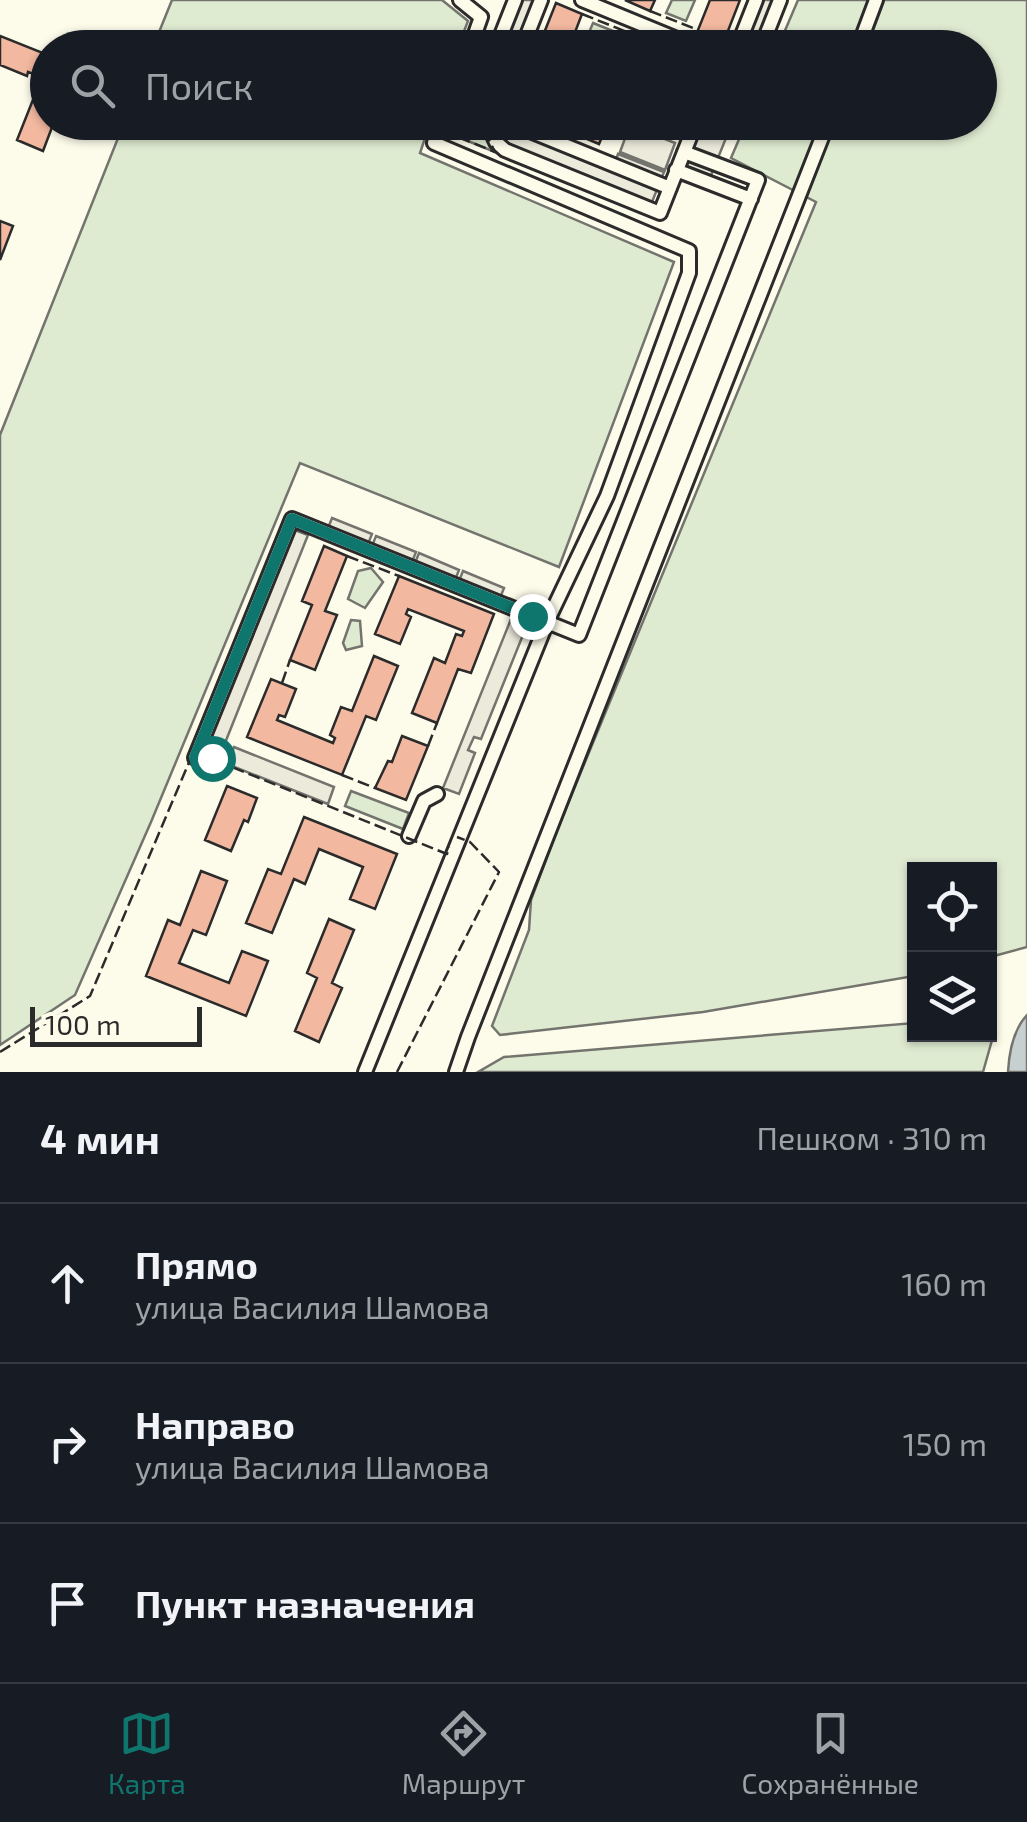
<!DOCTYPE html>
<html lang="ru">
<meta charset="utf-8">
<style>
:root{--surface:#171b24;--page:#242831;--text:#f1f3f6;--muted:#9ea1a6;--line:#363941;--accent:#0f766e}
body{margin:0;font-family:"Exo 2",sans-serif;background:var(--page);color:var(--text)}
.controls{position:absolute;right:30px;bottom:30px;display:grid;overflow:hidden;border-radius:0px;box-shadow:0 2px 8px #0004}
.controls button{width:90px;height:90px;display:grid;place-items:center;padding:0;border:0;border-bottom:2px solid var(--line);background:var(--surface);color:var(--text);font:50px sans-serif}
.scale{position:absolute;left:30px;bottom:25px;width:172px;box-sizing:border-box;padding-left:10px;border:5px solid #2b2b2b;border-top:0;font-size:28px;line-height:35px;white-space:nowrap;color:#2b2b2b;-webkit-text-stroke:8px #fdfbea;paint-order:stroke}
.stop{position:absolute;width:30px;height:30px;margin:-22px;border:8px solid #0f766e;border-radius:50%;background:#fff}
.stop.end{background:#0f766e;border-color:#fff;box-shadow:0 2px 10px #0008}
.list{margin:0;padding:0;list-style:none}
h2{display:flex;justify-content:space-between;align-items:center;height:130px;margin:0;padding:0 40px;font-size:42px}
h2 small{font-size:32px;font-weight:400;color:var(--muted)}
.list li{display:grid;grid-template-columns:65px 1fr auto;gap:30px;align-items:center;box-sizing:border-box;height:160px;padding:0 40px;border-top:2px solid var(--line)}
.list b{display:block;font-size:38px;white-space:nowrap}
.list p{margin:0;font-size:32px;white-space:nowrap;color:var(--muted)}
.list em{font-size:32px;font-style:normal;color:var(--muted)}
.icon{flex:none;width:55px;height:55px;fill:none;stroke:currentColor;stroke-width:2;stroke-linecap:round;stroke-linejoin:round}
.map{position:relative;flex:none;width:1027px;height:1072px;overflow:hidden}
.search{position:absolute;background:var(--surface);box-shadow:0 2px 8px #0004;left:30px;right:30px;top:30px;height:110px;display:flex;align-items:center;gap:25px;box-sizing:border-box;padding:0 35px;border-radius:55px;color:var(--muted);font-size:38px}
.sheet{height:610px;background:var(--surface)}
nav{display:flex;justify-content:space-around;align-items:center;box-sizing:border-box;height:140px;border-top:2px solid var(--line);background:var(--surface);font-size:28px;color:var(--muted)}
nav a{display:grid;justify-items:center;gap:5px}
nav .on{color:var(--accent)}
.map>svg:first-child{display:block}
.green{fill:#deebd1;stroke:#74746e;stroke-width:2.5}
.parking{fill:#eceadb;stroke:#74746e;stroke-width:2.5}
.water{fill:#c7d0d0;stroke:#74746e;stroke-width:2.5}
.building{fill:#f2b8a0;stroke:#2b2b2b;stroke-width:2.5}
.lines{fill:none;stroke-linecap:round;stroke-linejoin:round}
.minor-casing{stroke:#2b2b2b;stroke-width:18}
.minor{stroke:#fdfbea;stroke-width:12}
.fence{stroke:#2b2b2b;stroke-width:2.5;stroke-dasharray:12 5;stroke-linecap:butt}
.route{stroke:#0f766e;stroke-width:12}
</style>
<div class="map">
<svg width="1027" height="1072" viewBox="0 0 1027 1072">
<rect width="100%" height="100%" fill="#fdfbea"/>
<path class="green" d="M172,0h270l26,21 -10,26h-305z
M672,0h23l-9,21 -20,-8z
M798,0h229v947l-37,10v-88h-76v107l-211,36 -203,23 -8,-9 37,-96 2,-30 26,-70 259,-628 -85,-44 15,-35 234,-1v-74l-202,-1z
M593,23l20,8 -7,16h-23z
M667,122l8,4 -6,15 -39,-16 1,-2z
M124,123h306l-10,30 254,109 -115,305 -259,-104 -149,359 -76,173 -75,50v-610z
M464,123h16l15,29 -37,-15z
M371,568l12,14 -18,26 -17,-9 10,-28z
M351,620l9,1 2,25 -16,4 -3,-7z
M351,791l58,22 -6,16 -58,-23z
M914,1023v11h76v-4l4,3 -11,39h-505l26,-15z"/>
<path class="parking" d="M519,0h20l-19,47 -20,1z
M758,0h19l-19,47 -19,1z
M692,123h40l-22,55 -35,-14z
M505,125l108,43 5,-14 46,18 -12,30 -153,-61z
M630,125l45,18 -10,27 -45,-18z
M332,518l40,16 -4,10 -40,-16z
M292,529l16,6 -85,213 -16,-7z
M376,536l40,16 -4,10 -40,-16z
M419,553l40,17 -4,10 -40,-17z
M463,571l41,17 -4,10 -41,-17z
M511,619l16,6 -46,114 -7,-2 -6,13 7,3 -16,41 -16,-6z
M234,747l100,40 -6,17 -101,-40z"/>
<path class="water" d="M1027,1015v57h-19c1,-20 5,-42 19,-57z"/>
<path class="building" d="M625,0h30l-5,11z
M710,0h30l-16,41 -26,-11z
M556,3l26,11 -13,34h-31z
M627,32l27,11 -2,5h-31z
M0,36l48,19v67h6l-11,29 -26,-11 25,-63 -14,-5 -1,4 -27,-11z
M578,122h30l-9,22 -26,-11z
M0,221l13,5 -13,34z
M324,546l23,10 -22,55 12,4 -22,55 -25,-10 22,-55 -10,-4z
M399,576l95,38 -23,59 -13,-4 -21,54 -25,-10 22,-55 11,5 11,-29 6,2 2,-5 -56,-22 -2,5 5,3 -11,27 -25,-10z
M531,598l11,4 -3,8 -11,-5z
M374,656l24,10 -22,54 -10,-4 -24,59 -95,-38 24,-58 25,10 -11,28 -6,-2 -2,5 56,23 2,-5 -5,-3 11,-28 11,4z
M402,736l26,10 -22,54 -31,-12 13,-27 4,1z
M227,786l30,12 -9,24 -4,-2 -13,31 -26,-11z
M304,817l93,37 -22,55 -25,-10 13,-32 -44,-18 -14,35 -11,-5 -22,54 -26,-10 22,-54 13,5z
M201,871l26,10 -21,54 -13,-5 -14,33 50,20 13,-32 26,10 -22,55 -100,-40 22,-56 12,5z
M329,919l25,11 -22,53 10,5 -23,54 -24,-11 22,-53 -10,-5z"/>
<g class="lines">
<defs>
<path id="minor" d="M460,0l21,17 -11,31
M582,0l117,48
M496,48l19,-48
M522,48l19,-48
M737,48l19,-48
M761,48l19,-48
M858,48l18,-48
M487,122l9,20 9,8 155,63 36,-91
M508,122l162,66
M676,170l75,29
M220,761l-8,-3h-17l97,-239 287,116 179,-455 -74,-28
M409,836l15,-35 13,-7
M365,1072l182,-450 60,-126 82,-223v-22l-255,-108 8,-21
M456,1072l12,-35 360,-915"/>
</defs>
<use href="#minor" class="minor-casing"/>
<use href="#minor" class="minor"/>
<path class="fence" d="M650,11l48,19
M582,14l45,18
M654,43l12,5
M464,122l-6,15 37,15 -15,-30
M551,124l22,9
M347,556l52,20
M282,683l8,-23
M428,746l9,-23
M217,761l230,93 2,-7
M342,775l33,13
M0,1052l90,-56 100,-236 7,2
M397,1072l102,-200 -29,-30 -13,-5"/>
</g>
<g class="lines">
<path class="route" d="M212,758h-17l97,-239 240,97"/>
</g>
</svg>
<div class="controls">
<button><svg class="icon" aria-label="locate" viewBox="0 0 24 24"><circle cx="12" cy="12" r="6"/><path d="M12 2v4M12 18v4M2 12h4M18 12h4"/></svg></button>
<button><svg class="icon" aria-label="layers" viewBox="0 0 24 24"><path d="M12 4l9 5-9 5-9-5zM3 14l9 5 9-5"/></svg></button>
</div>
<div class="scale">100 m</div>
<div class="stop" style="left:212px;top:758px"></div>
<div class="stop end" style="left:532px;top:616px"></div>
<div class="search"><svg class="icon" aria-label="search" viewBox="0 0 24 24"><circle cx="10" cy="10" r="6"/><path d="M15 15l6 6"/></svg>Поиск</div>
</div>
<section class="sheet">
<h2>4 мин<small>Пешком · 310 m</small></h2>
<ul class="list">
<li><svg class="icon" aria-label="ahead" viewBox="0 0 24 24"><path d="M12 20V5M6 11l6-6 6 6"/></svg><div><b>Прямо</b><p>улица Василия Шамова</p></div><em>160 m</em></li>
<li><svg class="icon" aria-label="right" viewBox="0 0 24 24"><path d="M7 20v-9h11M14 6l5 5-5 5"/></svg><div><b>Направо</b><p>улица Василия Шамова</p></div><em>150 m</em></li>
<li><svg class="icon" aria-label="arrive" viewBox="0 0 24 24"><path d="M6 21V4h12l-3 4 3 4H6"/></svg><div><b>Пункт назначения</b></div></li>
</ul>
</section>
<nav>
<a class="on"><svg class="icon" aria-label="map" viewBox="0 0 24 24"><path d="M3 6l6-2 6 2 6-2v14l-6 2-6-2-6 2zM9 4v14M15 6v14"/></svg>Карта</a>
<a><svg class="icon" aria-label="directions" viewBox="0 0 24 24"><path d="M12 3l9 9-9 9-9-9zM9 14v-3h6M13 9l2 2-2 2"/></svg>Маршрут</a>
<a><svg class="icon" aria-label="saved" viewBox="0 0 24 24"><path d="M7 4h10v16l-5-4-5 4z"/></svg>Сохранённые</a>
</nav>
